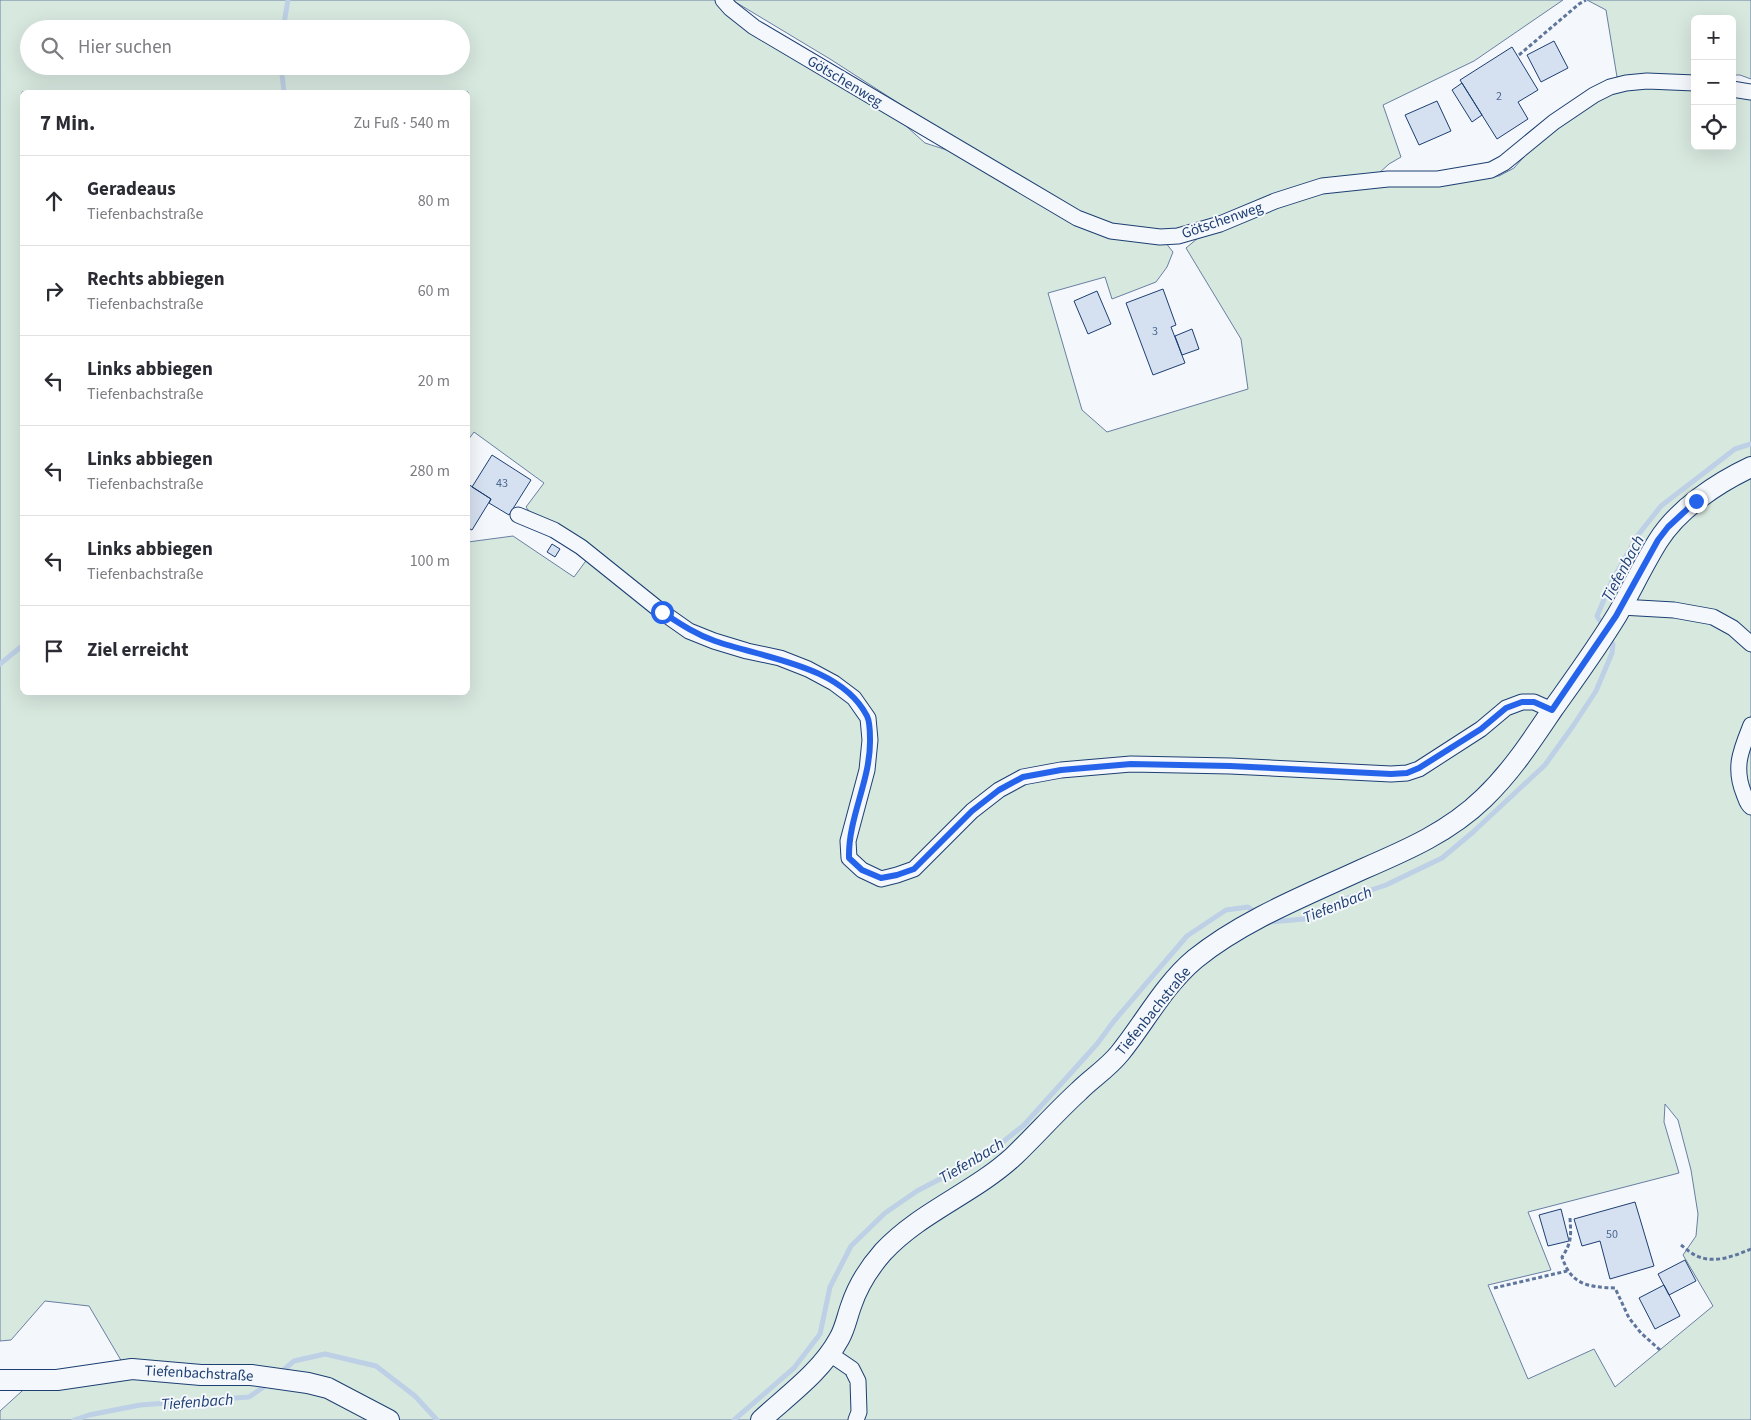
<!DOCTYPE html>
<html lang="de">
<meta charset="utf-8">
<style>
:root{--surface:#fff;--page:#f7f7f7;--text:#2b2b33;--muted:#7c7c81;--line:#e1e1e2}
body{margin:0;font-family:"Source Sans 3",sans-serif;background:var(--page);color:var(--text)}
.controls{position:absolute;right:15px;top:15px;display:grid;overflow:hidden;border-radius:8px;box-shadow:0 5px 20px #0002}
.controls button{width:45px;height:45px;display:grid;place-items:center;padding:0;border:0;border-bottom:1px solid var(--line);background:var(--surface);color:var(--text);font:25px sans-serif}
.stop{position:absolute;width:15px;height:15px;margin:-11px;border:4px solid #2563eb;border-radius:50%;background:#fff}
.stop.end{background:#2563eb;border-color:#fff;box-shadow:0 1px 5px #0008}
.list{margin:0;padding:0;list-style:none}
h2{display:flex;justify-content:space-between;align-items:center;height:65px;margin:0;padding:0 20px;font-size:21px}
h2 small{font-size:16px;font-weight:400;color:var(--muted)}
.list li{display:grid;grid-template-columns:32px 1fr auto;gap:15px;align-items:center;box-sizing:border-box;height:90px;padding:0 20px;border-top:1px solid var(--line)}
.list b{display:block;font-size:19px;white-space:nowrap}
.list p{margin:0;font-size:16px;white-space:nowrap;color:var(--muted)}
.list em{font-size:16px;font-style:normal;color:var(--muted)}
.icon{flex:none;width:28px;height:28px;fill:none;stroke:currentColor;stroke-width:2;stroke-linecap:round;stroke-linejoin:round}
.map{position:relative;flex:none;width:1751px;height:1420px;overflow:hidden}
.search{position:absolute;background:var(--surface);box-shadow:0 5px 20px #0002;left:20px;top:20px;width:450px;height:55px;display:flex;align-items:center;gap:12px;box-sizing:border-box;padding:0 18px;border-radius:28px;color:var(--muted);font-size:19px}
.panel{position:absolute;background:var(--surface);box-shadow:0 5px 20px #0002;left:20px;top:90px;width:450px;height:605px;border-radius:8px}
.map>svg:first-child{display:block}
.green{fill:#d7e8df;stroke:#687fa3;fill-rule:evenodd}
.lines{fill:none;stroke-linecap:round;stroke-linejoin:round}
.stream{stroke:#bed0e5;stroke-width:5}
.building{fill:#d5e0f0;stroke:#1d3f73}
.minor-casing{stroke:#1d3f73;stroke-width:17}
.tertiary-casing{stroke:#1d3f73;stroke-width:22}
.path{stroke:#5e769c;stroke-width:3;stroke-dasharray:4 2.5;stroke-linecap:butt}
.minor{stroke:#f4f7fb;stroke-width:15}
.tertiary{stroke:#f4f7fb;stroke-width:20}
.route{stroke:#2563eb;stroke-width:6}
.labels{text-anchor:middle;stroke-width:4;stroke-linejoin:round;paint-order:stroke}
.number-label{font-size:12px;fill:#4b6792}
.street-label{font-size:15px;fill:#1d3f73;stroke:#f4f7fb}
.water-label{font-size:16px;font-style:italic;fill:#1d3f73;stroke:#f4f7fb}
</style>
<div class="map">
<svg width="1751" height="1420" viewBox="0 0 1751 1420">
<rect width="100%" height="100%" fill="#f4f7fb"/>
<path class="green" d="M0,0h716l181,118 28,25 28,9 113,67 99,23 8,10 -6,15 -11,15 -44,17 -7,-22 -57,16 34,117 25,22 141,-43 -7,-50 -55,-91 12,-10 28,-12 106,-37 152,-13h15l15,-8 17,-19 63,-49 30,-12 71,-1v59h37v-54l19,4v1324h-1751v-9l33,-30 99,-2 -43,-73 -44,-5 -34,39 -11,1zM29,29h432v37h-432zM22,92h446v348l6,-8 70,51 -18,24 5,7 153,108 30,13 136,53 -174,-60 -88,-70 -14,19 -61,-41 -45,6v150h-446zM1665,1104l13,16 13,50 7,44 -2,22 -13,19 30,51 -98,81 -21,-38 -66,30 -40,-94 63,-15 -23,-58 151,-39 -15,-51z
M732,0h831l-89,61 -91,44 18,52 -12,7 -11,10 -188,54 -26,4 -43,-5 -24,-7 -82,-42 -185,-119z
M1587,0h164v79l-11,-4h-8v-56h-37v57l-44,-2 -34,3 -11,-67z"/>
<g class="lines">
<path class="stream" d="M283,29l5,-29
M281,66l3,26
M1603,626l-6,-10 15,-35 26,-46 23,-29 74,-57 16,-5
M0,664l22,-18
M1267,920l3,2 34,-3 40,-20 42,-14 56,-27 30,-25 73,-68 28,-39 23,-35 16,-38 1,-9 -5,-8
M280,1373l14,-12 31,-7 51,12 39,30 22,24
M74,1420l15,-5 51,-10 109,-8 19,-13
M734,1420l60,-52 26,-34 10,-47 21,-41 34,-33 32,-22 71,-37 36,-29 73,-81 17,-23 73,-85 39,-26 22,-3 10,7"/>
</g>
<path class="building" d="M1554,41l14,27 -27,14 -14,-27z
M1512,47l26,43 -20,12 10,17 -31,20 -37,-59z
M1462,83l20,32 -10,7 -20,-32z
M1437,101l14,30 -32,14 -14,-30z
M1163,289l13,36 -5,2 14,36 -32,12 -27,-72z
M1097,291l14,33 -23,10 -14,-33z
M1192,329l7,20 -17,6 -7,-19z
M492,455l39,25 -22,35 -20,-12 2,-4 -19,-12z
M468,484l23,15 -19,31 -4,-2z
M552,544l8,5 -5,8 -8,-5z
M1635,1202l19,64 -44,13 -10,-38 -18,5 -8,-27z
M1561,1209l8,32 -21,5 -9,-31z
M1685,1260l11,21 -27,14 -11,-21z
M1664,1285l16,31 -25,13 -16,-31z"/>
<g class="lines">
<defs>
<path id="minor" d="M723,0l7,8 24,19 323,191 34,13 49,6 18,-1 42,-12 55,-23 47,-15 66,-7h50l53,-9 13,-7 50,-41 40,-27 16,-8 16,-4 21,-2 48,2
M1732,89l19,3
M518,515l36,15 27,17 81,65 27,19 25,10 33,10 33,7 28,11 26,14 20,15 14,20 2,22 -3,30 -19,71 1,17 13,12 19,9 16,-4 17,-6 58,-58 27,-21 24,-13 38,-7 70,-6 99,2 161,8 16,-1 12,-4 62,-40 25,-21 16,-6h12l18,8
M1621,607l53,3 39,7 20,11 18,16
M1751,725c-10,25 -18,42 -7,69 2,5 3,10 7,13
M830,1354l22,15 6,12 1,31 -3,8"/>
<path id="tertiary" d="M0,1380h57l75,-11 69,6h50l57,8 20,5 61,32
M761,1420c27,-25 60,-48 78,-81 6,-10 8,-22 12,-33 7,-21 17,-37 32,-54 37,-40 91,-59 131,-96 22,-21 42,-44 65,-65 13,-13 29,-23 41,-38 25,-31 44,-68 75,-94 48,-39 112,-64 168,-90 44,-19 86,-37 121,-71 28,-27 48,-58 69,-89 22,-31 44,-61 64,-94 14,-24 26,-50 41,-74 20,-32 59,-58 93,-74"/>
</defs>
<use href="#minor" class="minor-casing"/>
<use href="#tertiary" class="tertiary-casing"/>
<path class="path" d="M1519,55l60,-51 7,-4
M1570,1218c1,18 2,24 -8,39 9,28 26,30 53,31l14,30 12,15 19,17
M1681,1245c5,4 11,9 16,11 18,8 37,0 54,-7
M1494,1288l73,-17"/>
<use href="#minor" class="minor"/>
<use href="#tertiary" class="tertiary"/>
</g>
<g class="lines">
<path class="route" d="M662,612c17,11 33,22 53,29 48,17 126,24 152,75 3,6 3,16 3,23 1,41 -22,78 -21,119l13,12 19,8 16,-3 17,-6 58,-58 27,-21 24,-13 38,-7 70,-6 99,2 161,8 16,-1 12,-5 62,-39 25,-21 16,-6h12l18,8 64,-94 42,-76 10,-13 28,-26"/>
</g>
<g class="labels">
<g class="number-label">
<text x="1499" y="100">2</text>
<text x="1155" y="335">3</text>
<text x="502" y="487">43</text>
<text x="1612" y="1238">50</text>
</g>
<g class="street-label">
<text transform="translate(845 81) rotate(31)" y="5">Götschenweg</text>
<text transform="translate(1222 220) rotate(-19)" y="5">Götschenweg</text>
<text transform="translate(1153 1011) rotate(-51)" y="5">Tiefenbachstraße</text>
<text transform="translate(199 1373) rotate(3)" y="5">Tiefenbachstraße</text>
</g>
<g class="water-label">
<text transform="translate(1622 568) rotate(-62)" y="6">Tiefenbach</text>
<text transform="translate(1337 904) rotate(-22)" y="6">Tiefenbach</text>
<text transform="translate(971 1160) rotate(-31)" y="6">Tiefenbach</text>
<text transform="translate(197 1401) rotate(-4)" y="6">Tiefenbach</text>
</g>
</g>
</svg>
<div class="controls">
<button>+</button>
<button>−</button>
<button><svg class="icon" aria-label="locate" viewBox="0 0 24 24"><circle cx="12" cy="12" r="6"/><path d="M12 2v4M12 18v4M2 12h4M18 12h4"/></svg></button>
</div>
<div class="stop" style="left:662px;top:612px"></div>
<div class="stop end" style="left:1696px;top:501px"></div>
<div class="search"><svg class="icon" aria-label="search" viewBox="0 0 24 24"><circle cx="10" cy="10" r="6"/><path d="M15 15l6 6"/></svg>Hier suchen</div>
<section class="panel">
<h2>7 Min.<small>Zu Fuß · 540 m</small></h2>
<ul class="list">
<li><svg class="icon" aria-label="ahead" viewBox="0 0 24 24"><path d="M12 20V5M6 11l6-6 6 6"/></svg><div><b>Geradeaus</b><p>Tiefenbachstraße</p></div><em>80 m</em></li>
<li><svg class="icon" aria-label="right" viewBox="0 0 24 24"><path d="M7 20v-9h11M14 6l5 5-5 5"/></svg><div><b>Rechts abbiegen</b><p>Tiefenbachstraße</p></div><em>60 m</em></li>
<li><svg class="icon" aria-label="left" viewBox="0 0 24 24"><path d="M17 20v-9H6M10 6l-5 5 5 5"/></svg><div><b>Links abbiegen</b><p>Tiefenbachstraße</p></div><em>20 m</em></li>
<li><svg class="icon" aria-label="left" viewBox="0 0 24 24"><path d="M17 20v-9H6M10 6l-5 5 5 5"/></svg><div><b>Links abbiegen</b><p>Tiefenbachstraße</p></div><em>280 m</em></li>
<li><svg class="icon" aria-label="left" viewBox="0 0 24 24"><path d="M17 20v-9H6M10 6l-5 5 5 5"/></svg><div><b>Links abbiegen</b><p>Tiefenbachstraße</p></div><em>100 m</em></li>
<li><svg class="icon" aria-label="arrive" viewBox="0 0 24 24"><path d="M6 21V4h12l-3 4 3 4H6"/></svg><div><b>Ziel erreicht</b></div></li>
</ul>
</section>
</div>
